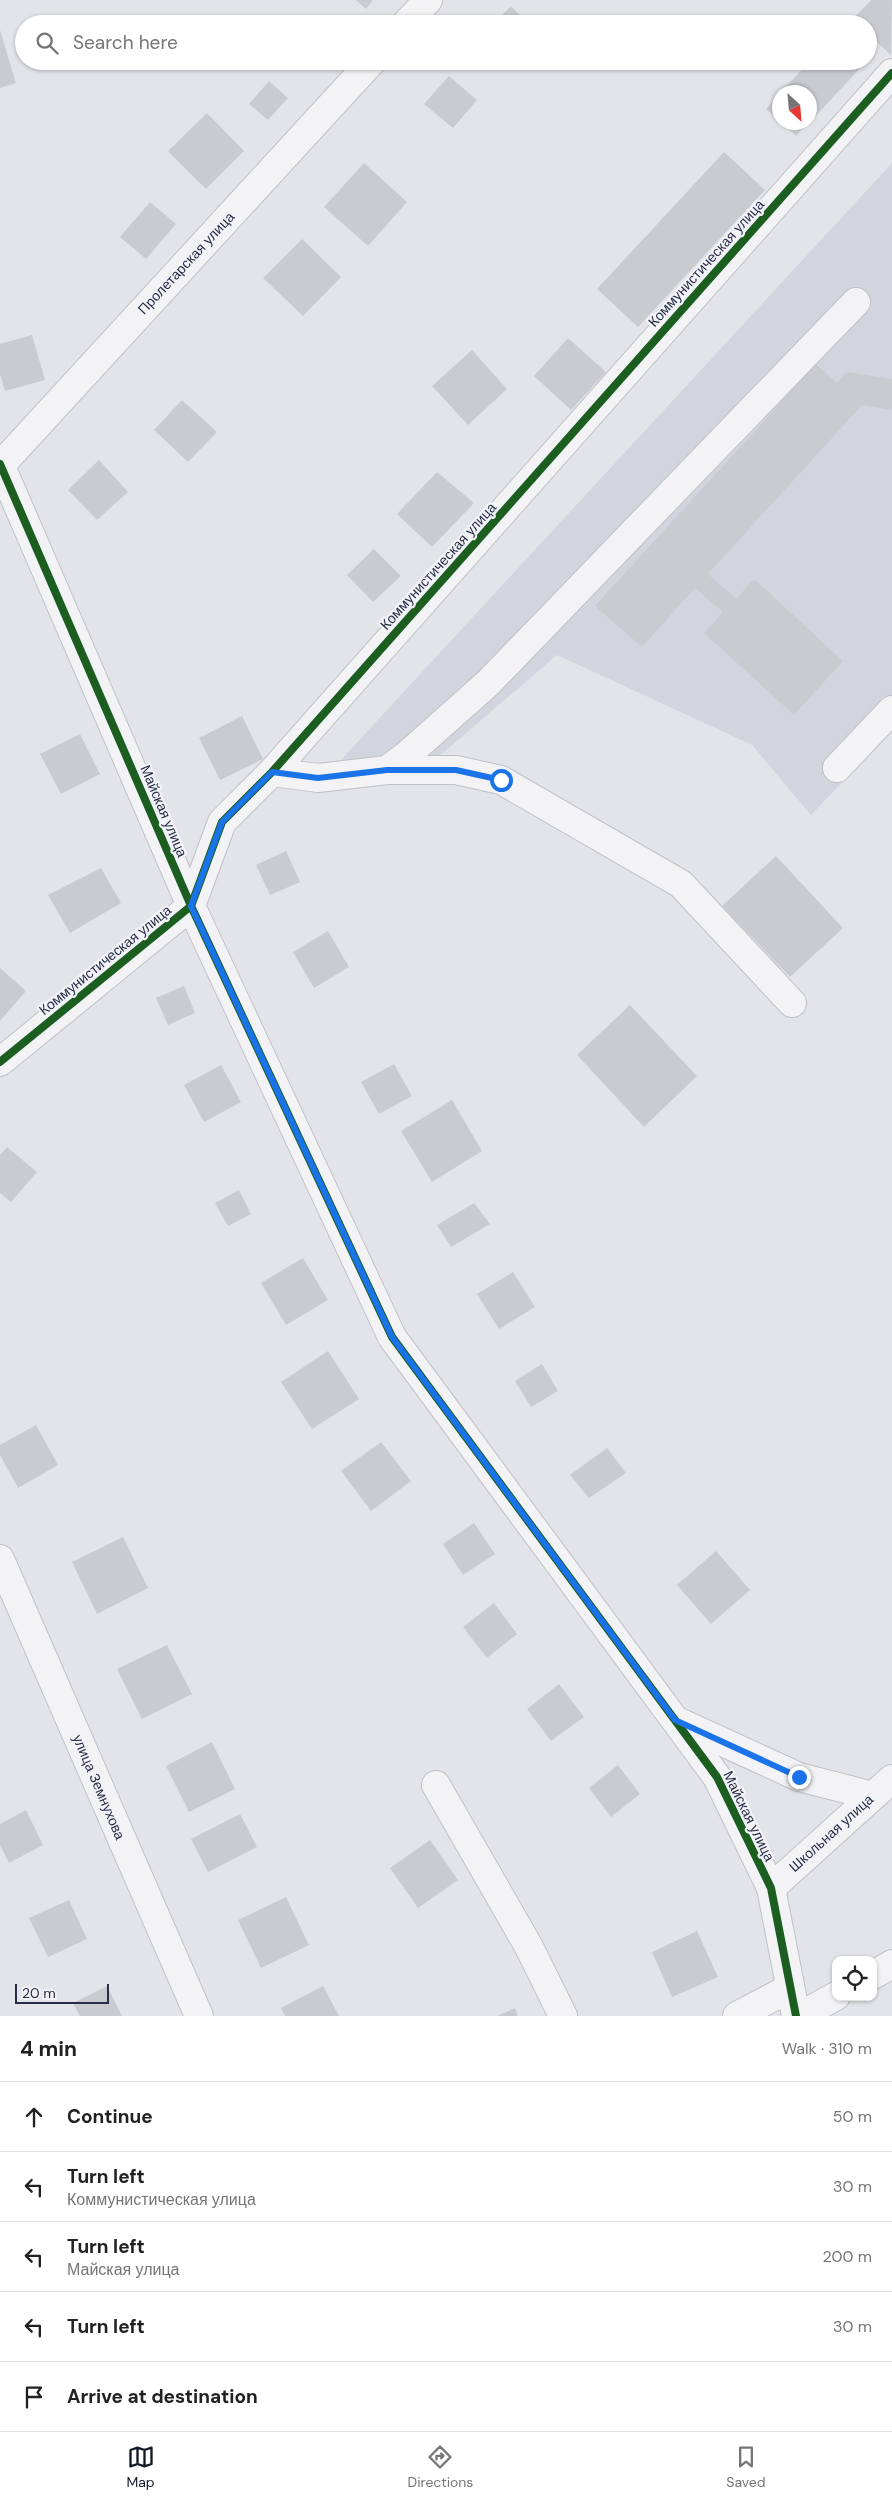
<!DOCTYPE html>
<meta charset="utf-8">
<style>
:root{--surface:#fff;--page:#f6f6f6;--text:#202124;--muted:#757577;--line:#e0e0e0;--accent:#111827}
body{margin:0;font-family:"DM Sans",sans-serif;background:var(--page);color:var(--text)}
.controls{position:absolute;right:15px;bottom:15px;display:grid;overflow:hidden;border-radius:10px;box-shadow:0 1px 4px #0004}
.controls button{width:45px;height:45px;display:grid;place-items:center;padding:0;border:0;border-bottom:1px solid var(--line);background:var(--surface);color:var(--text);font:25px sans-serif}
.compass{position:absolute;left:772px;top:85px;width:45px;height:45px;border-radius:50%;background:var(--surface);box-shadow:0 1px 4px #0004;rotate:154deg}
.scale{position:absolute;left:15px;bottom:12px;width:94px;box-sizing:border-box;padding-left:5px;border:2px solid #272d44;border-top:0;font-size:14px;line-height:18px;white-space:nowrap;color:#272d44;-webkit-text-stroke:4px #f1f3f8;paint-order:stroke}
.stop{position:absolute;width:15px;height:15px;margin:-11px;border:4px solid #1a73e8;border-radius:50%;background:#fff}
.stop.end{background:#1a73e8;border-color:#fff;box-shadow:0 1px 5px #0008}
.list{margin:0;padding:0;list-style:none}
h2{display:flex;justify-content:space-between;align-items:center;height:65px;margin:0;padding:0 20px;font-size:21px}
h2 small{font-size:16px;font-weight:400;color:var(--muted)}
.list li{display:grid;grid-template-columns:32px 1fr auto;gap:15px;align-items:center;box-sizing:border-box;height:70px;padding:0 20px;border-top:1px solid var(--line)}
.list b{display:block;font-size:19px;white-space:nowrap}
.list p{margin:0;font-size:16px;white-space:nowrap;color:var(--muted)}
.list em{font-size:16px;font-style:normal;color:var(--muted)}
.icon{flex:none;width:28px;height:28px;fill:none;stroke:currentColor;stroke-width:2;stroke-linecap:round;stroke-linejoin:round}
.map{position:relative;flex:none;width:892px;height:2016px;overflow:hidden}
.search{position:absolute;background:var(--surface);box-shadow:0 1px 4px #0004;left:15px;right:15px;top:15px;height:55px;display:flex;align-items:center;gap:12px;box-sizing:border-box;padding:0 18px;border-radius:28px;color:var(--muted);font-size:19px}
.sheet{height:415px;background:var(--surface)}
nav{display:flex;justify-content:space-around;align-items:center;box-sizing:border-box;height:70px;border-top:1px solid var(--line);background:var(--surface);font-size:14px;color:var(--muted)}
nav a{display:grid;justify-items:center;gap:2px}
nav .on{color:var(--accent)}
.map>svg:first-child{display:block}
.built{fill:#d3d5de}
.building{fill:#cacbd1}
.lines{fill:none;stroke-linecap:round;stroke-linejoin:round}
.minor-casing{stroke:#c0c1c7;stroke-width:30}
.minor{stroke:#f3f3f5;stroke-width:28}
.cycleway-casing{stroke:#f1f3f8;stroke-width:11}
.cycleway{stroke:#1b5e20;stroke-width:8}
.route{stroke:#1a73e8;stroke-width:6}
.labels{text-anchor:middle;stroke-width:4.5;stroke-linejoin:round;paint-order:stroke}
.street-label{font-size:14px;fill:#272d44;stroke:#f1f3f8}
</style>
<div class="map">
<svg width="892" height="2016" viewBox="0 0 892 2016">
<rect width="100%" height="100%" fill="#e3e4e9"/>
<path class="built" d="M892,163v567l-81,85 -59,-70 -195,-90 -127,109 -91,-2z"/>
<path class="building" d="M356,0h17l-7,9z
M871,0h21l-1,55 -23,-21v-10h-10l-5,-5z
M511,6l18,18h-36z
M0,30l16,53 -16,5z
M810,61h53l2,2 -55,59v-30h-29z
M449,76l28,24 -24,28 -29,-24z
M269,81l19,17 -20,22 -19,-16z
M780,94v27l-14,-12z
M207,113l37,38 -38,38 -38,-38z
M781,122h28l-13,14z
M724,152l41,38 -127,137 -41,-38z
M364,163l43,39 -39,44 -44,-39z
M150,202l26,22 -30,35 -26,-22z
M302,239l39,38 -38,39 -40,-38z
M32,335l13,45 -40,11 -5,-17v-30z
M568,338l38,34 -35,38 -37,-34z
M472,350l35,39 -39,36 -36,-39z
M816,364l21,19 9,-11 46,7v31l-30,-5 -154,169 28,25 18,-20 89,82 -49,54 -90,-82 19,-21 -28,-24 -53,59 -47,-41z
M182,400l35,32 -29,30 -34,-32z
M99,460l29,32 -31,28 -29,-30z
M437,472l37,31 -42,44 -35,-33z
M374,549l27,27 -28,26 -26,-27z
M242,716l21,43 -43,21 -21,-42z
M80,734l20,40 -39,20 -21,-40z
M286,851l14,31 -30,13 -14,-30z
M776,856l67,72 -53,49 -68,-71z
M101,868l20,35 -51,30 -22,-38z
M328,931l21,36 -35,21 -21,-36z
M0,968l26,23 -26,30z
M184,986l11,27 -27,12 -12,-27z
M630,1005l67,71 -53,51 -67,-72z
M394,1064l18,32 -33,18 -18,-32z
M221,1065l20,37 -37,20 -20,-37z
M452,1100l30,51 -50,31 -31,-51z
M7,1147l30,25 -26,30 -11,-9v-38z
M239,1190l12,24 -23,12 -13,-23z
M474,1203l16,21 -39,23 -14,-22z
M303,1258l25,42 -42,25 -25,-42z
M513,1272l22,35 -36,22 -22,-35z
M328,1351l31,48 -47,30 -31,-47z
M542,1364l16,27 -27,16 -16,-26z
M36,1425l22,40 -40,23 -18,-33v-10z
M381,1442l30,39 -40,30 -30,-40z
M607,1448l19,25 -37,25 -19,-23z
M474,1523l21,31 -32,21 -20,-31z
M123,1537l25,51 -51,26 -25,-52z
M716,1551l34,39 -39,34 -34,-39z
M494,1603l23,31 -30,24 -24,-31z
M167,1645l25,49 -50,25 -25,-50z
M559,1684l25,33 -33,24 -24,-32z
M212,1742l23,47 -46,23 -23,-46z
M618,1765l22,29 -29,23 -22,-29z
M26,1810l17,35 -34,18 -9,-18v-21z
M240,1814l17,33 -49,25 -17,-33z
M430,1840l28,40 -40,28 -28,-40z
M286,1897l23,48 -48,23 -23,-48z
M69,1900l18,39 -39,18 -19,-39z
M697,1931l21,46 -46,20 -20,-45z
M107,1986l15,30h-42l-7,-13z
M323,1986l16,30h-54l-4,-8z
M515,2008l3,8h-21z"/>
<g class="lines">
<defs>
<path id="minor" d="M406,24l22,-24
M0,464l191,442 201,431 325,440 54,111 25,128
M0,466l372,-405
M837,768l55,-58
M387,770h69l45,10 180,104 111,119
M272,772l46,6 69,-8 20,-15 81,-72 368,-381
M0,1062l191,-156 31,-84 50,-50 620,-699
M0,1559l199,457
M679,1722l120,55 74,19
M436,1785l93,162 34,69
M771,1888l121,-109
M873,1975l19,-11
M737,2016l53,-28
M800,2016l36,-20"/>
</defs>
<use href="#minor" class="minor-casing"/>
<use href="#minor" class="minor"/>
<defs>
<path id="cycleway" d="M0,464l191,442 201,431 325,440 54,111 25,128
M0,1062l191,-156 31,-84 50,-50 620,-699"/>
</defs>
<use href="#cycleway" class="cycleway-casing"/>
<use href="#cycleway" class="cycleway"/>
</g>
<g class="lines">
<path class="route" d="M501,780l-45,-10h-69l-69,8 -46,-6 -50,50 -31,84 201,431 283,383 124,57"/>
</g>
<g class="labels">
<g class="street-label">
<text transform="translate(186 263) rotate(-47)" y="5">Пролетарская улица</text>
<text transform="translate(706 263) rotate(-48)" y="5">Коммунистическая улица</text>
<text transform="translate(438 566) rotate(-48)" y="5">Коммунистическая улица</text>
<text transform="translate(164 811) rotate(67)" y="5">Майская улица</text>
<text transform="translate(105 960) rotate(-39)" y="5">Коммунистическая улица</text>
<text transform="translate(99 1787) rotate(67)" y="5">улица Земнухова</text>
<text transform="translate(749 1816) rotate(64)" y="5">Майская улица</text>
<text transform="translate(831 1833) rotate(-42)" y="5">Школьная улица</text>
</g>
</g>
</svg>
<div class="controls">
<button><svg class="icon" aria-label="locate" viewBox="0 0 24 24"><circle cx="12" cy="12" r="6"/><path d="M12 2v4M12 18v4M2 12h4M18 12h4"/></svg></button>
</div>
<svg class="compass" viewBox="-18 -18 36 36"><path d="M0-13l5 13h-10z" fill="#e53935"/><path d="M0 13l5-13h-10z" fill="#757577"/></svg>
<div class="scale">20 m</div>
<div class="stop" style="left:501px;top:780px"></div>
<div class="stop end" style="left:799px;top:1777px"></div>
<div class="search"><svg class="icon" aria-label="search" viewBox="0 0 24 24"><circle cx="10" cy="10" r="6"/><path d="M15 15l6 6"/></svg>Search here</div>
</div>
<section class="sheet">
<h2>4 min<small>Walk · 310 m</small></h2>
<ul class="list">
<li><svg class="icon" aria-label="ahead" viewBox="0 0 24 24"><path d="M12 20V5M6 11l6-6 6 6"/></svg><div><b>Continue</b></div><em>50 m</em></li>
<li><svg class="icon" aria-label="left" viewBox="0 0 24 24"><path d="M17 20v-9H6M10 6l-5 5 5 5"/></svg><div><b>Turn left</b><p>Коммунистическая улица</p></div><em>30 m</em></li>
<li><svg class="icon" aria-label="left" viewBox="0 0 24 24"><path d="M17 20v-9H6M10 6l-5 5 5 5"/></svg><div><b>Turn left</b><p>Майская улица</p></div><em>200 m</em></li>
<li><svg class="icon" aria-label="left" viewBox="0 0 24 24"><path d="M17 20v-9H6M10 6l-5 5 5 5"/></svg><div><b>Turn left</b></div><em>30 m</em></li>
<li><svg class="icon" aria-label="arrive" viewBox="0 0 24 24"><path d="M6 21V4h12l-3 4 3 4H6"/></svg><div><b>Arrive at destination</b></div></li>
</ul>
</section>
<nav>
<a class="on"><svg class="icon" aria-label="map" viewBox="0 0 24 24"><path d="M3 6l6-2 6 2 6-2v14l-6 2-6-2-6 2zM9 4v14M15 6v14"/></svg>Map</a>
<a><svg class="icon" aria-label="directions" viewBox="0 0 24 24"><path d="M12 3l9 9-9 9-9-9zM9 14v-3h6M13 9l2 2-2 2"/></svg>Directions</a>
<a><svg class="icon" aria-label="saved" viewBox="0 0 24 24"><path d="M7 4h10v16l-5-4-5 4z"/></svg>Saved</a>
</nav>
